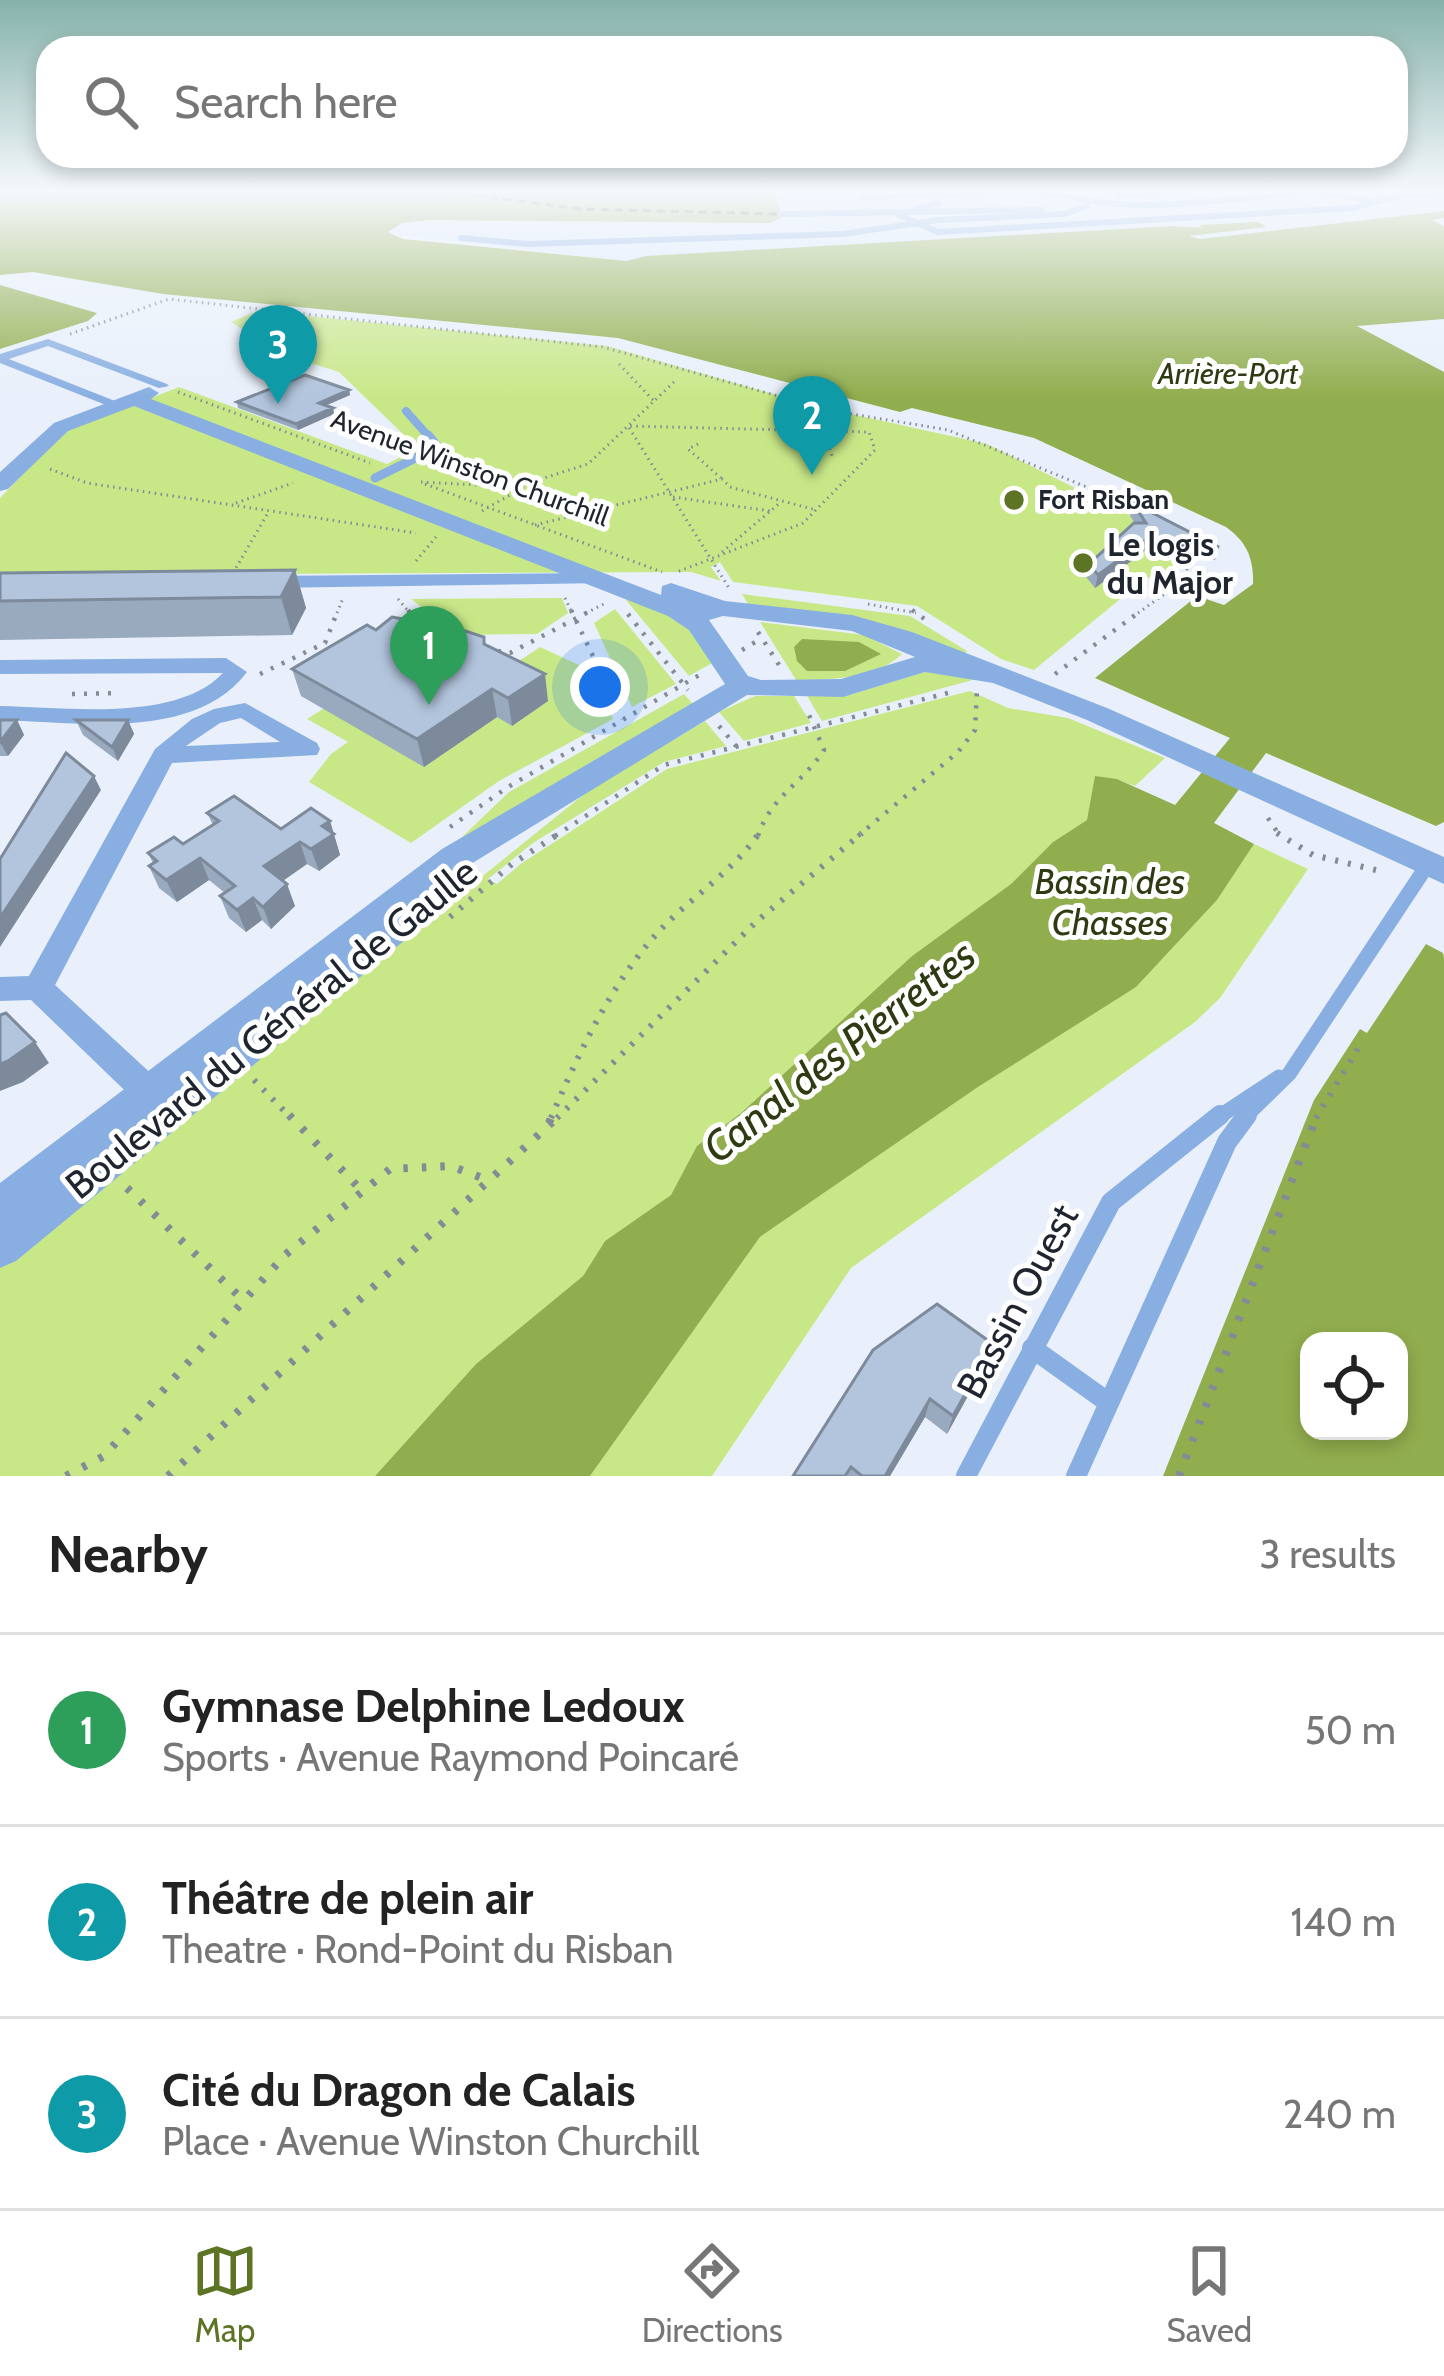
<!DOCTYPE html>
<meta charset="utf-8">
<style>
:root{--surface:#fff;--page:#f2f2f2;--text:#222;--muted:#767676;--line:#e0e0e0;--accent:#5d7425}
body{margin:0;font-family:Cabin,sans-serif;background:var(--page);color:var(--text)}
.controls{position:absolute;right:36px;bottom:36px;display:grid;overflow:hidden;border-radius:24px;box-shadow:0 6px 18px #0003}
.controls button{width:108px;height:108px;display:grid;place-items:center;padding:0;border:0;border-bottom:3px solid var(--line);background:var(--surface);color:var(--text);font:60px sans-serif}
.you{position:absolute;left:600px;top:687px;width:42px;height:42px;margin:-30px;border:9px solid #fff;border-radius:50%;background:#1a73e8;box-shadow:0 0 0 18px #1a73e833}
.badge{display:grid;place-items:center;width:78px;height:78px;border-radius:50%;background:var(--accent);color:#fff;font-size:39px;font-weight:700}
.pin{position:absolute;translate:-50% -99px;filter:drop-shadow(0 3px 6px #0008)}
.pin::after{content:'';position:absolute;top:63px;width:42px;height:36px;background:inherit;clip-path:polygon(0 0,100% 0,50% 100%)}
.list{margin:0;padding:0;list-style:none}
h2{display:flex;justify-content:space-between;align-items:center;height:156px;margin:0;padding:0 48px;font-size:51px}
h2 small{font-size:39px;font-weight:400;color:var(--muted)}
.list li{display:grid;grid-template-columns:78px 1fr auto;gap:36px;align-items:center;box-sizing:border-box;height:192px;padding:0 48px;border-top:3px solid var(--line)}
.list b{display:block;font-size:45px;white-space:nowrap}
.list p{margin:0;font-size:39px;white-space:nowrap;color:var(--muted)}
.list em{font-size:39px;font-style:normal;color:var(--muted)}
.icon{flex:none;width:66px;height:66px;fill:none;stroke:currentColor;stroke-width:2;stroke-linecap:round;stroke-linejoin:round}
.map{position:relative;flex:none;width:1444px;height:1476px;overflow:hidden}
.search{position:absolute;background:var(--surface);box-shadow:0 6px 18px #0003;left:36px;right:36px;top:36px;height:132px;display:flex;align-items:center;gap:30px;box-sizing:border-box;padding:0 42px;border-radius:36px;color:var(--muted);font-size:45px}
.sheet{height:732px;background:var(--surface)}
nav{display:flex;justify-content:space-around;align-items:center;box-sizing:border-box;height:168px;border-top:3px solid var(--line);background:var(--surface);font-size:33px;color:var(--muted)}
nav a{display:grid;justify-items:center;gap:6px}
nav .on{color:var(--accent)}
.map>svg:first-child{display:block}
.built{fill:#dceafd}
.green{fill:#c8e888}
.water{fill:#91ae4e;fill-rule:evenodd}
.lines{fill:none;stroke-linecap:round;stroke-linejoin:round}
.ferry{stroke:#2e3a12;stroke-width:3;stroke-dasharray:8 6;stroke-linecap:butt}
.path-far3{stroke:#848b95;stroke-width:3;stroke-dasharray:1.5 4.5;stroke-linecap:butt}
.path-far2{stroke:#848b95;stroke-width:4.5;stroke-dasharray:3 9;stroke-linecap:butt}
.path-far1{stroke:#848b95;stroke-width:6;stroke-dasharray:3 10;stroke-linecap:butt}
.path{stroke:#848b95;stroke-width:8;stroke-dasharray:4.5 14;stroke-linecap:butt}
.service-far4{stroke:#89afe2;stroke-width:6}
.service-far3{stroke:#89afe2;stroke-width:8}
.service-far2{stroke:#89afe2;stroke-width:9}
.service-far1{stroke:#89afe2;stroke-width:15}
.service{stroke:#89afe2;stroke-width:20}
.pedestrian{fill:#89afe2;fill-rule:evenodd}
.minor{fill:#89afe2;fill-rule:evenodd}
.tertiary{fill:#89afe2;fill-rule:evenodd}
.service-bridge{stroke:#89afe2;stroke-width:6}
.wall{fill:#99a9be}
.shaded-wall{fill:#7d8a9b}
.building{fill:#b2c5dd;stroke:#7d8a9b;stroke-width:3}
.poi-dot{fill:#5d7425;stroke:#fff;stroke-width:4.5}
.labels{text-anchor:middle;stroke-width:10;stroke-linejoin:round;paint-order:stroke}
.far-street-label{font-size:27px;fill:#1f252f;stroke:#fff}
.far-poi-label{font-size:27px;font-weight:bold;fill:#1f252f;stroke:#fff;text-anchor:start}
.far-water-label{font-size:30px;font-style:italic;fill:#2e3a12;stroke:#fff}
.poi-label{font-size:33px;font-weight:bold;fill:#1f252f;stroke:#fff;text-anchor:start}
.water-label{font-size:36px;font-style:italic;fill:#2e3a12;stroke:#fff}
.near-street-label{font-size:39px;fill:#1f252f;stroke:#fff}
.near-water-label{font-size:42px;font-style:italic;fill:#2e3a12;stroke:#fff}
</style>
<div class="map">
<svg width="1444" height="1476" viewBox="0 0 1444 1476">
<rect width="100%" height="100%" fill="#e9f0fb"/>
<path class="built" d="M654,190h790v21l-244,28 -12,-2 77,-11 -80,5 -12,-5 -527,30 -19,5 -239,-27 8,-9 28,-5 277,3 76,-14 -1,-16 -122,1z"/>
<path class="green" d="M257,311l350,35 208,60 172,38 187,93 14,23 -22,24 -19,-7 -113,93 -33,-11 -84,-53 -184,-24 -13,-20 -9,5 10,14 -30,-9 -691,3v-77l64,-66 115,-45 208,77 23,-12v-11l-71,-69 -54,-17 -54,-33z
M742,594l168,22 57,35 -3,4 -215,-49z
M632,597l48,19 34,46 -25,14 -63,-76z
M562,598l6,15 -31,21 -80,1 -46,-36z
M615,609l61,75 -44,23 -38,-84z
M760,622l104,13 38,19c-26,25 -72,26 -106,26z
M540,647l54,25 19,47 -114,62 -88,62 -102,-61 22,-28 17,-12 -41,-23 16,-10 174,8 20,6 30,-23 -49,-25z
M931,670l49,8 -158,43 -15,-25 43,-1z
M970,691l38,17 60,10 97,40 -30,28 -19,-7 -29,41 -34,22 -42,42 -99,72 -171,157 -43,33 -27,49 -66,46 -22,35 -107,88 -101,112h-375v-211l588,-474 117,-70 21,25 -62,16 -131,81 -45,36 9,5 25,-21 145,-94z
M684,694l9,10 -233,135 49,-47z
M755,696h39l17,27 -67,18 -25,-29z
M1254,844l54,25 -88,129 -25,24 -344,246 -139,208h-122l170,-239 218,-150 158,-101 81,-86z"/>
<path class="water" d="M0,190l776,3 6,24 -12,6 -341,-3 -27,3 -14,9 15,7 224,22 19,-5 527,-30 30,2 -4,-3 59,-3 9,5 -78,9 11,3 244,-28v7l-12,2 12,6v93l-87,7 87,46v450l-8,4 -170,-73 -52,70 40,21 -37,56 -81,87 -158,100 -218,150 -170,239h-215l101,-112 107,-88 22,-35 66,-46 26,-49 44,-33 171,-157 99,-72 42,-42 34,-22 8,-44 22,3 58,26 55,-67 -135,-60 102,-82 27,9 29,-21c1,-25 -6,-42 -27,-57l-192,-89 -122,-30 -12,4 -282,-74 -455,-44 -130,-22 -33,3z
M0,285l97,28 -9,8 -88,28z
M802,639l57,3 22,12 -36,17h-38l-10,-10 -3,-14z
M1426,944l17,9 1,5v518h-281l151,-376 46,-71 7,4zM1309,1341h90v90h-90z"/>
<g class="lines">
<path class="ferry" d="M434,190l147,19 198,5"/>
<path class="path-far3" d="M70,334l99,-35 434,48 225,63 120,20 187,77
M619,364l34,36
M674,382l-46,44 241,6 6,18 -72,73 -126,49
M178,392l192,71
M825,431l7,25
M698,444l-10,5 33,29
M50,469l37,14 329,50
M421,482l95,5 72,-23 40,-38 101,162
M425,484l237,88
M673,497l97,14
M236,503l57,-20
M482,511l42,-24
M535,525l187,-46 8,8 86,23
M722,552l59,-50
M416,561l20,-24
M233,573l36,-62
M565,598l7,15
M398,599l12,14
M868,604l48,9
M337,613l6,-15
M586,613l20,-10
M1138,613l43,-31 13,-28"/>
<path class="path-far2" d="M408,610l10,13
M571,610l52,109
M912,610l18,13
M628,614l60,76
M758,632l23,36
M742,650l20,-12
M498,651l12,2 82,-43
M260,674l65,-31 13,-33
M1055,674l87,-64
M72,694l48,-1
M719,726l18,21
M1268,818l12,18
M450,827l58,-40 193,-113
M555,836l109,-71 292,-74
M758,836c13,-40 43,-51 66,-86l-18,-42
M858,836l100,-84 17,-22 2,-40"/>
<path class="path-far1" d="M1277,833l36,22 63,15
M450,917l62,-53 48,-31
M254,1080l37,38
M551,1118c28,-66 63,-141 114,-193 30,-30 71,-57 94,-92
M557,1118l200,-197 105,-88
M1316,1118l46,-76"/>
<path class="path" d="M289,1115l74,77
M549,1123l3,-8
M127,1188l117,113
M66,1476l38,-20 181,-201 105,-86 61,-3 39,15
M168,1476l392,-361
M1179,1476l138,-361"/>
<path class="service-far4" d="M1047,190c82,29 178,8 263,2
M1307,190l61,10
M1118,195l70,-4
M862,197l175,-6 16,4
M917,208l22,-5 -3,-3
M899,215l39,17 415,-24 43,-12 48,-3
M461,238l66,6 316,-10 95,-14 126,-6 23,-8"/>
<path class="service-far3" d="M406,411l24,27"/>
<path class="service-far2" d="M375,478l63,-31 -10,-12"/>
<path class="service-far1" d="M1217,1118l62,-41
M1244,1118l45,-44 139,-210"/>
<path class="service" d="M1032,1348l77,55
M966,1476l145,-274 109,-87
M1076,1476l151,-334 20,-27"/>
<path class="pedestrian" d="M48,339l119,45 2,2 -10,2 -111,-42 -39,13 111,44 2,2 -6,4 -116,-46v-9z"/>
<path class="minor" d="M600,573l7,2v8l-341,5 -10,-6 10,-6z
M226,658l21,14c-53,70 -170,50 -247,48v-14c64,1 176,17 223,-33l-223,1v-14z
M245,703l72,40 3,6 -3,6 -145,8 -117,222 114,105 5,10 -5,10 -12,5 -12,-5 -114,-110 -31,1v-24l29,-1 126,-227 37,-30 22,-10zM241,718l39,24 -94,4 34,-23z"/>
<path class="tertiary" d="M149,387l10,6 -8,6 510,196 1,-9 9,-3 54,18 127,14 60,17 195,76 337,149v27l-357,-164 -94,-37 -68,-11 -82,25 -96,-2 -281,172 -37,29 11,11 -6,9 -418,345 -16,7v-85l442,-334 283,-165 -36,-54 -21,-14 -534,-210 -66,25 -60,58 -8,2v-19l54,-49zM723,616l129,15 63,26 -74,22 -80,1 -13,-4 -39,-56z"/>
<path class="service-bridge" d="M782,214l260,-4"/>
</g>
<path class="wall" d="M349,390l1,5 -23,10 6,3 1,6 -36,16 -60,-22 -1,-6z
M1133,503l86,44 -4,13 -58,-4 -7,-9 -55,41 -9,-11 3,-13 46,-41 -5,-7z
M295,570l11,38 -14,27 -292,5v-67z
M376,630l109,14 63,57 -36,25 -15,-9 -73,50 -123,-71 -9,-27z
M0,720h17l7,15 -16,21h-8z
M76,720h52l6,14 -16,27 -35,-26z
M207,813l74,16 49,-8 10,34 -21,16 -12,-7 -24,17 12,25 -24,23 -9,-9 -16,12 -17,-14 -9,-22 5,-3 -16,-13 -32,22 -18,-14 -10,-22 4,-3 -5,-10 35,-9 30,-19z
M986,1363l-39,71 -22,-17 -35,59h-97z"/>
<path class="shaded-wall" d="M349,390l1,5 -30,13 -1,-5z
M333,408l1,6 -36,16 -2,-6z
M1154,534l-4,13 -55,41 3,-13z
M295,570l11,38 -14,27 -11,-38z
M545,674l3,27 -36,25 -4,-28z
M492,689l5,28 -73,50 -7,-28z
M17,720l7,15 -16,21 -8,-14z
M128,720l6,14 -16,27 -6,-14z
M94,776l7,14 -101,157v-29z
M330,821l10,34 -21,16 -8,-22 11,-23z
M300,842l7,22 -35,24 -8,-22z
M200,858l9,22 -32,22 -11,-22z
M287,884l8,22 -24,23 -8,-22z
M253,898l9,22 -16,12 -9,-22z
M35,1042l14,21 -26,19 -23,9v-27z
M993,1344l-7,19 -39,71 6,-18z
M930,1399l-5,18 -35,59h-5z"/>
<path class="building" d="M305,375l44,15 -30,13 14,5 -37,16 -59,-22z
M1133,503l86,44 -59,-4 -6,-9 -56,41 -9,-11 45,-41h12z
M295,570l-14,27 -281,4v-28z
M392,617l32,6 2,-5 58,19v7l61,30 -37,24 -16,-9 -75,50 -125,-70 75,-44 9,5z
M0,720h17l-17,22z
M76,720h52l-16,27z
M66,753l28,23 -94,142v-59z
M234,796l47,33 30,-21 19,13 -8,5 12,8 -23,15 -11,-7 -36,24 23,18 -24,23 -10,-9 -16,12 -17,-14 15,-10 -35,-28 -34,22 -17,-14 8,-5 -9,-8 26,-16 9,7 36,-23 -12,-8z
M6,1013l29,29 -27,19 -8,3v-49z
M937,1304l56,40 -40,72 -23,-17 -45,77h-23l-11,-9 -6,9h-52l80,-126z"/>
<linearGradient id="sky" x2="0" y2="1"><stop stop-color="#85b2aa"/><stop offset="0.48" stop-color="#f5f8fd"/><stop offset="1" stop-color="#f5f8fd" stop-opacity="0"/></linearGradient>
<rect width="1444" height="397" fill="url(#sky)"/>
<g class="poi-dot">
<circle cx="1014" cy="500" r="12"/>
<circle cx="1083" cy="563" r="12"/>
</g>
<g class="labels">
<g class="far-street-label">
<text transform="translate(470 468) rotate(20)" y="9">Avenue Winston Churchill</text>
</g>
<g class="far-poi-label">
<text x="1038" y="509">Fort Risban</text>
</g>
<g class="far-water-label">
<text x="1228" y="384">Arrière-Port</text>
</g>
<g class="poi-label">
<text x="1107" y="556">Le logis<tspan x="1107" dy="38">du Major</tspan></text>
</g>
<g class="water-label">
<text x="1110" y="894">Bassin des<tspan x="1110" dy="41">Chasses</tspan></text>
</g>
<g class="near-street-label">
<text transform="translate(271 1028) rotate(-39)" y="14">Boulevard du Général de Gaulle</text>
<text transform="translate(1017 1301) rotate(-62)" y="14">Bassin Ouest</text>
</g>
<g class="near-water-label">
<text transform="translate(839 1051) rotate(-38)" y="15">Canal des Pierrettes</text>
</g>
</g>
</svg>
<div class="controls">
<button><svg class="icon" aria-label="locate" viewBox="0 0 24 24"><circle cx="12" cy="12" r="6"/><path d="M12 2v4M12 18v4M2 12h4M18 12h4"/></svg></button>
</div>
<div class="you"></div>
<div class="pin badge" style="left:429px;top:705px;background:#2e9e5b">1</div>
<div class="pin badge" style="left:812px;top:475px;background:#0f9aa8">2</div>
<div class="pin badge" style="left:278px;top:404px;background:#0f9aa8">3</div>
<div class="search"><svg class="icon" aria-label="search" viewBox="0 0 24 24"><circle cx="10" cy="10" r="6"/><path d="M15 15l6 6"/></svg>Search here</div>
</div>
<section class="sheet">
<h2>Nearby<small>3 results</small></h2>
<ul class="list">
<li><span class="badge" style="background:#2e9e5b">1</span><div><b>Gymnase Delphine Ledoux</b><p>Sports · Avenue Raymond Poincaré</p></div><em>50 m</em></li>
<li><span class="badge" style="background:#0f9aa8">2</span><div><b>Théâtre de plein air</b><p>Theatre · Rond-Point du Risban</p></div><em>140 m</em></li>
<li><span class="badge" style="background:#0f9aa8">3</span><div><b>Cité du Dragon de Calais</b><p>Place · Avenue Winston Churchill</p></div><em>240 m</em></li>
</ul>
</section>
<nav>
<a class="on"><svg class="icon" aria-label="map" viewBox="0 0 24 24"><path d="M3 6l6-2 6 2 6-2v14l-6 2-6-2-6 2zM9 4v14M15 6v14"/></svg>Map</a>
<a><svg class="icon" aria-label="directions" viewBox="0 0 24 24"><path d="M12 3l9 9-9 9-9-9zM9 14v-3h6M13 9l2 2-2 2"/></svg>Directions</a>
<a><svg class="icon" aria-label="saved" viewBox="0 0 24 24"><path d="M7 4h10v16l-5-4-5 4z"/></svg>Saved</a>
</nav>
